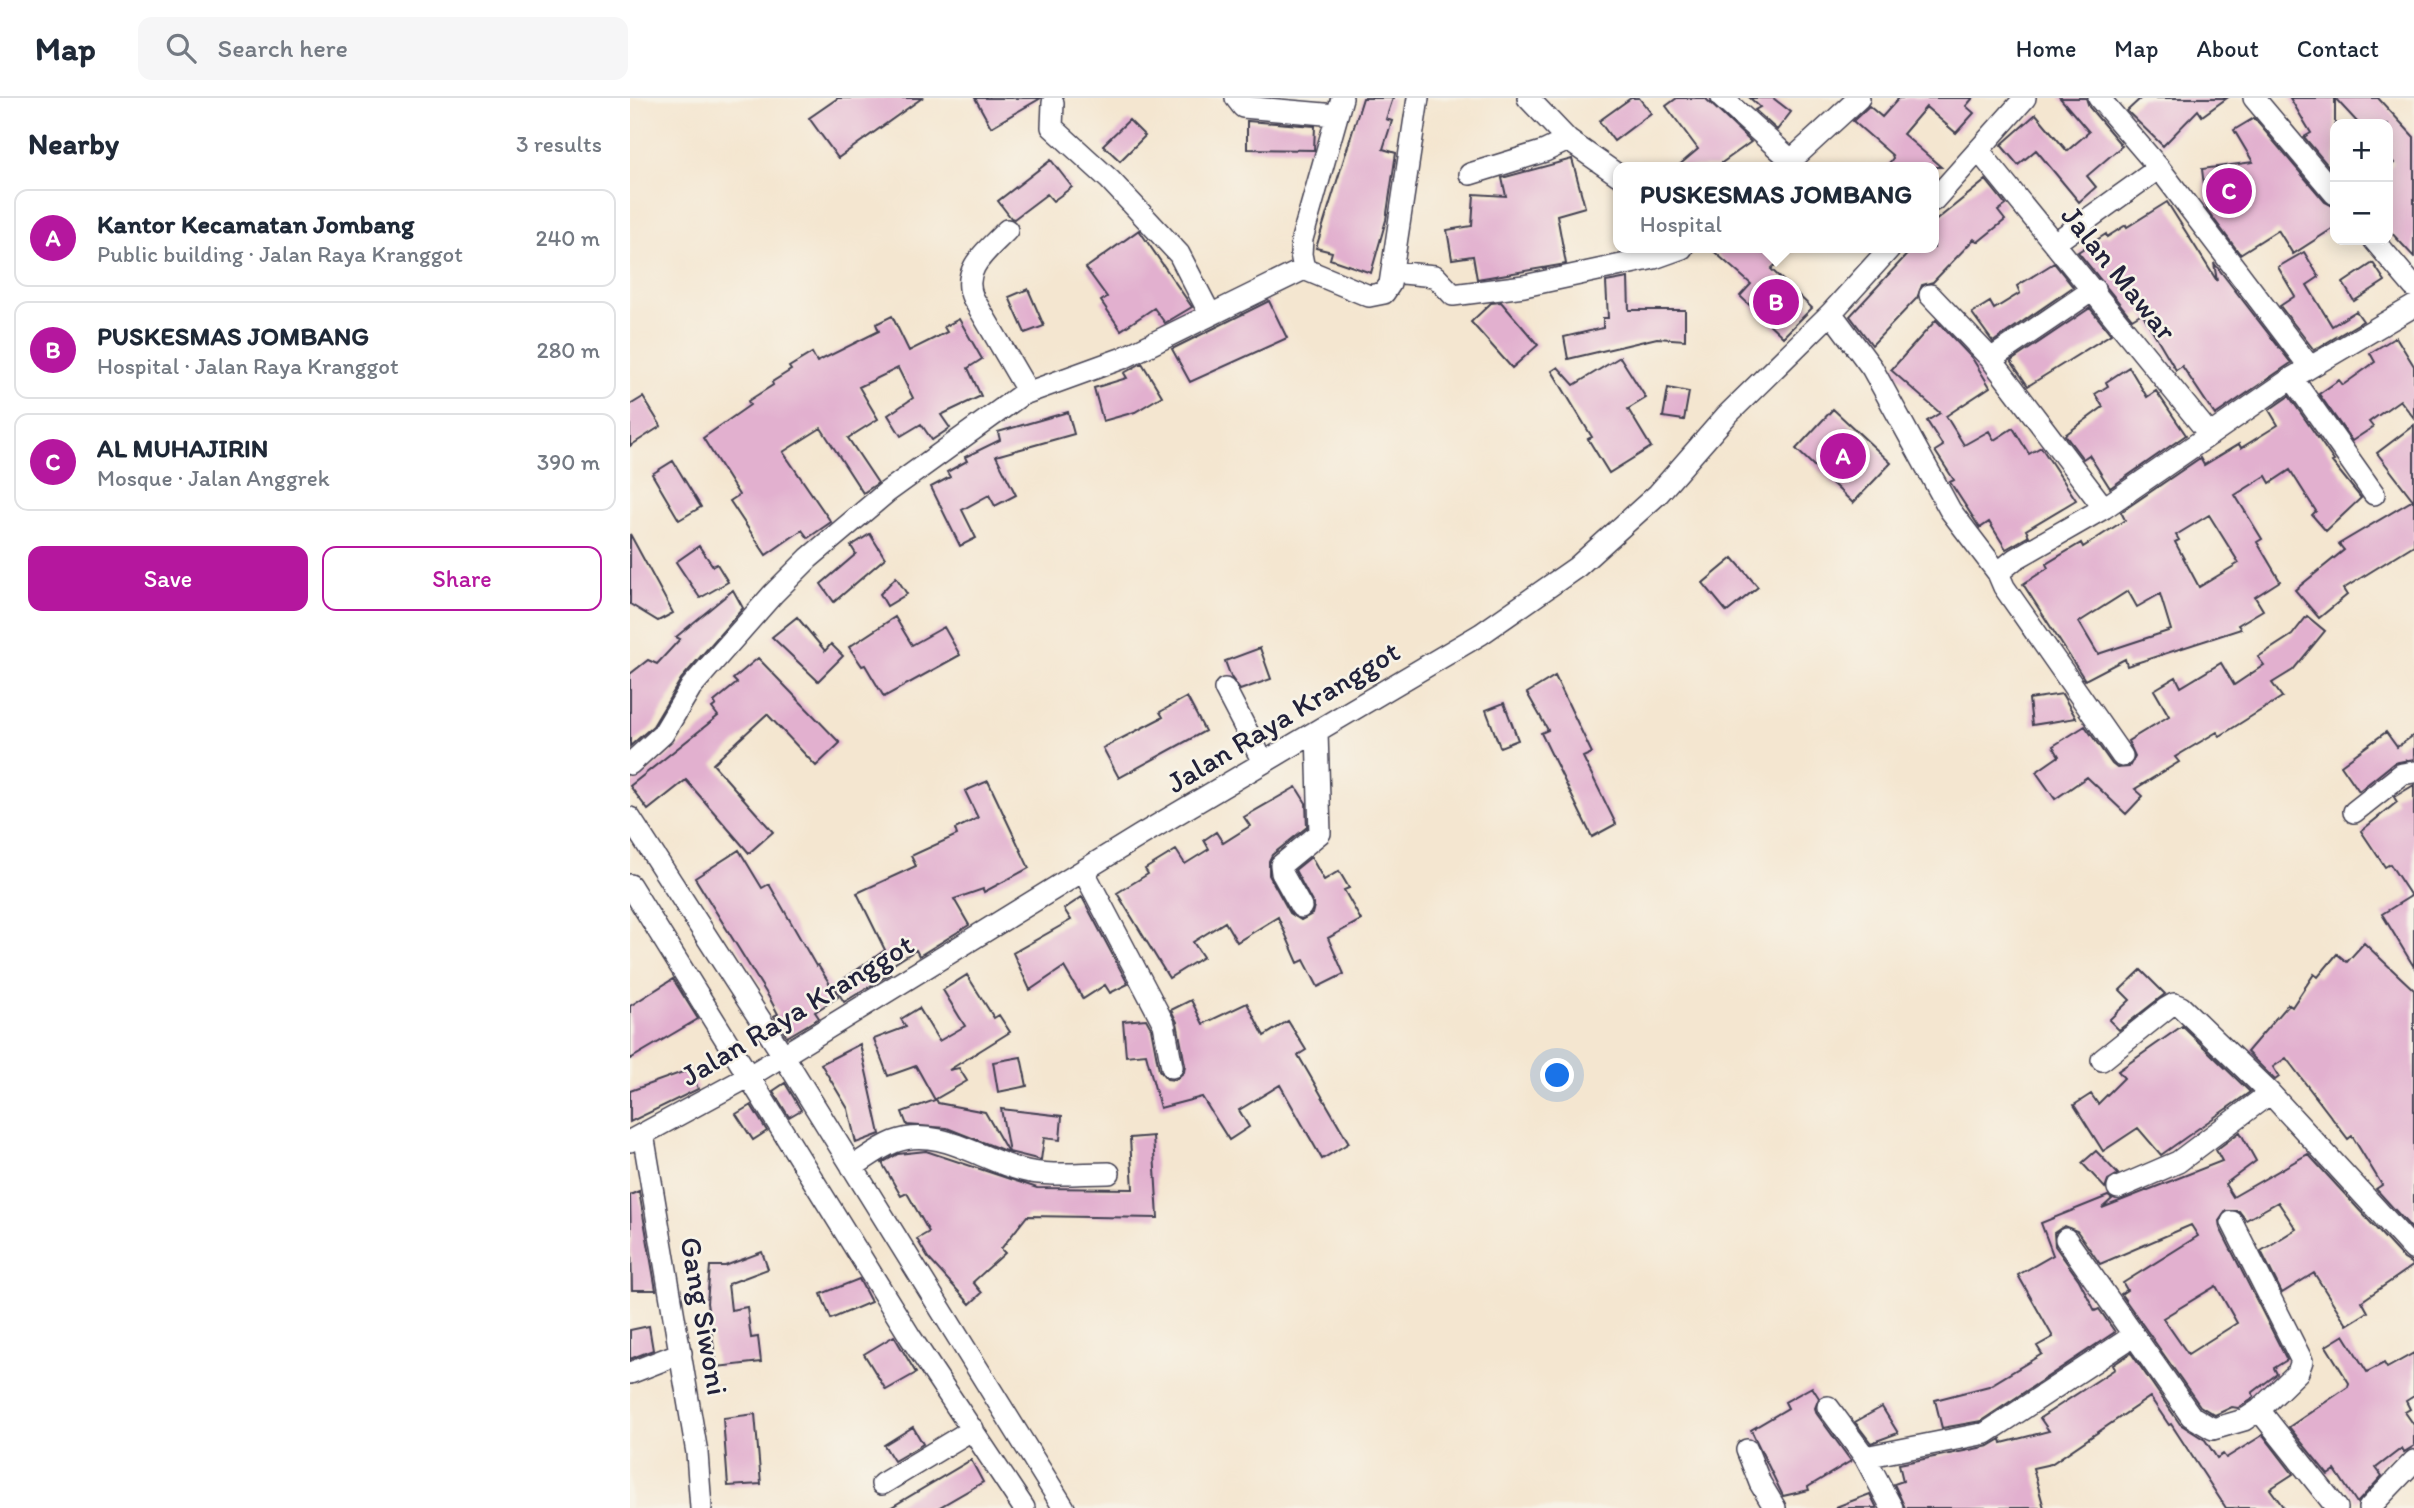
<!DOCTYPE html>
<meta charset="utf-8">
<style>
:root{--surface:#fff;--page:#f6f6f7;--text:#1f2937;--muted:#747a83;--line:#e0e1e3;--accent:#b5179e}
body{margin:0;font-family:Itim,sans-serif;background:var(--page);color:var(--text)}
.controls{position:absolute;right:21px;top:21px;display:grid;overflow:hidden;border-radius:14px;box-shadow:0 4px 18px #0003}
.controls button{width:63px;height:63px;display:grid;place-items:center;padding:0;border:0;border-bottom:2px solid var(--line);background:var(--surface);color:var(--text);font:35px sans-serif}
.you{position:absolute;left:928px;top:978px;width:24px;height:24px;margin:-18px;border:5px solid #fff;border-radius:50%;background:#1a73e8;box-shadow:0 0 0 10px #1a73e833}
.badge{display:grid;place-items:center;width:46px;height:46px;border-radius:50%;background:var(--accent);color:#fff;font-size:23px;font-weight:700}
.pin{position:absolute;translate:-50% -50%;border:4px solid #fff;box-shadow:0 2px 7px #0006}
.popup{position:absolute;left:983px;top:64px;width:326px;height:91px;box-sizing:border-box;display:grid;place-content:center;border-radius:14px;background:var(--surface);filter:drop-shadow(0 2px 5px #0005);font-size:23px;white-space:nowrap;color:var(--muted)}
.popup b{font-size:26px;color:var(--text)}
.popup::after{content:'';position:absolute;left:50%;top:100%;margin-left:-14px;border:14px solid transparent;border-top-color:var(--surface)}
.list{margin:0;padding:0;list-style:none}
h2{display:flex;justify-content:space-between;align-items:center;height:91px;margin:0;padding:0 28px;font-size:30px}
h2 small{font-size:23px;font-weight:400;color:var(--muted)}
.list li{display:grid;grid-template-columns:46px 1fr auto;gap:21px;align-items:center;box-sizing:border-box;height:98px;margin:0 14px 14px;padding:0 14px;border:2px solid var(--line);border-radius:14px}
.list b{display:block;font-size:26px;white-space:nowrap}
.list p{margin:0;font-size:23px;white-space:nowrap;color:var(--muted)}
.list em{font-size:23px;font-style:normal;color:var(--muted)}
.actions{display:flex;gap:14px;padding:21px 28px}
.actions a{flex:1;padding:16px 0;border:2px solid var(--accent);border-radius:14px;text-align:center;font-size:24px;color:var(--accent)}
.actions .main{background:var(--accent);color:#fff}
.icon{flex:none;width:38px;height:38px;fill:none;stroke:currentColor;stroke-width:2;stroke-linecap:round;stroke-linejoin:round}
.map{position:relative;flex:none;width:1784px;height:1410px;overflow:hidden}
header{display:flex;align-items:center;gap:42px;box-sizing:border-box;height:98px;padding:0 35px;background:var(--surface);border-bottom:2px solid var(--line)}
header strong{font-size:33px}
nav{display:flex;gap:38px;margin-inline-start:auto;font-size:24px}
.search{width:490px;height:63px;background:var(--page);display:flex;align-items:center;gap:18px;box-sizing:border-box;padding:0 24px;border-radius:14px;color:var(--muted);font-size:26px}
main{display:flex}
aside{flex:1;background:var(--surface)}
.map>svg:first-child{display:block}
.building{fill:#e2b0cf;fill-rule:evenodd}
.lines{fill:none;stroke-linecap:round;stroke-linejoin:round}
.minor-casing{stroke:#423f51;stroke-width:24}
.minor{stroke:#fff;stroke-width:21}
.labels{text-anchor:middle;stroke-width:5;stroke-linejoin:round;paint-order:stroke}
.street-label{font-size:30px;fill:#22223b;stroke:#f7f3e8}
</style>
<header>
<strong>Map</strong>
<div class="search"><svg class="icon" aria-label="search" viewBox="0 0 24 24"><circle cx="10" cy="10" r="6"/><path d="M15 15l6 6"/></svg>Search here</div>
<nav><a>Home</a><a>Map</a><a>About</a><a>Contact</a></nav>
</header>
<main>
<aside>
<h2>Nearby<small>3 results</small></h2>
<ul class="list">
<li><span class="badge">A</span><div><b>Kantor Kecamatan Jombang</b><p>Public building · Jalan Raya Kranggot</p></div><em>240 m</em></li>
<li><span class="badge">B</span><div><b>PUSKESMAS JOMBANG</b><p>Hospital · Jalan Raya Kranggot</p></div><em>280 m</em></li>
<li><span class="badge">C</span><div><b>AL MUHAJIRIN</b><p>Mosque · Jalan Anggrek</p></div><em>390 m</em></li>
</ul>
<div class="actions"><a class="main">Save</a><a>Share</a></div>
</aside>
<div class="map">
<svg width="1784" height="1410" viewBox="0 0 1784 1410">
<rect width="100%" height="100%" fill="#f7f3e8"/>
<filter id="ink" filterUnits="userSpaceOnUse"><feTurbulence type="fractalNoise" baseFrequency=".0143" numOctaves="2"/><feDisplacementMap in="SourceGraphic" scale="14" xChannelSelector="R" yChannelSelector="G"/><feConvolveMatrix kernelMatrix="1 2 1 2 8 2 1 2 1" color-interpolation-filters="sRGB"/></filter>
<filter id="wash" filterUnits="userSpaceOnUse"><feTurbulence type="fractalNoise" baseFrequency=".00686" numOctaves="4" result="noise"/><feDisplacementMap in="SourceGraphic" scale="28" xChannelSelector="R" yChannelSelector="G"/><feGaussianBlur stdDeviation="1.57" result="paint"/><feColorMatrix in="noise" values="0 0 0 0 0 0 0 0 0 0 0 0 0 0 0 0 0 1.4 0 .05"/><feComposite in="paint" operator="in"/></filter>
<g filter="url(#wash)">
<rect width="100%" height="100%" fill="#f4e6d0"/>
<g id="blocks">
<path class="building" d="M208,0h84l-84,60 -29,-40z
M345,0h66l-50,29z
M733,0h30l-7,21 6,2 -9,28 13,4 -10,67 -15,53 -41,-14 2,-7 -16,-4z
M1001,0h8l12,15 -37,28 -15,-20z
M1047,0h28l46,44 -35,25h-39l21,-18 -32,-43z
M1120,0h23l18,14 -14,18 -22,-20 5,-3z
M1269,0h74l-7,8 8,7 -18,20 -30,-26 -23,27 38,33h-55l7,-9 -1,-3 -39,-34 16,-15 13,11z
M1430,0h26l3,9 33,39 -35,30 9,11 -17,15 -43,-52 -18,15 -17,-20 35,-31 31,37 22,-19z
M1511,0h86l-25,18 -4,-6 -35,36 -36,-35z
M1660,0h88l36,39v120l-26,-28v-60l6,-6 -6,-7v-32h-29l-24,-26v67l-5,3 -26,-31 7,-4z
M1624,20l71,84 10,5v20l-42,27 -15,-24 -38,24 -33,-44 -5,-41 51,-7 -19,-32z
M499,22l16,16 -25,25 -17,-16z
M617,23l68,5 -1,24 -67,-1z
M942,61l13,48 -28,8 9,49 -89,15 -4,-23 -21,3 -5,-29 25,-4 2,-32 32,2 -4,-18z
M421,62l21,27 -19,14 -6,-7 -33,25 -3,-1 -13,-17z
M1356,82l20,25 -8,6 7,9 -27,22 -4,-3 -41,43 -11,3 -5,13 -45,47 -22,-29 63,-68h21v-26z
M1537,104l50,79 -3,-18 77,100 -76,52 -33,-49 -6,4 -34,-57 -10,6 -54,-67 28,-18 1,3 19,-12 1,2z
M509,132l53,77 -27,16 -11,-15 -33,22 -20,-29 6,-4 -21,-29z
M1080,150h83l-22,21 41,39 -29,29 -43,-41 11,-12z
M1674,154l15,25 -12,8 25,41 24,-15 7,10 -49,29 -34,-44 15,-10 -17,-29z
M1424,165l19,24 -80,55 -21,-29 18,-11 4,7 26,-16 -3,-7z
M1743,165l12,18 -31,20 -11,-18z
M998,180l1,32h56v30l-28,-2 -89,21 -4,-22 39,-9v-10h5l-2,-36z
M398,191l16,37 -19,7 -16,-36z
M639,203l18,37 -97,44 -18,-33z
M871,204l37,43 -26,23 -41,-46 20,-19z
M1460,210l21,26 -83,52 -17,-25z
M262,218l17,35 38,-19 -3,-5 15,-8 23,40 -14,9 13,28 -40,19 9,13 -18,12 -11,-16 -20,12 -13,-21 25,-17 -15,-30 -39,19 19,32 -30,19 30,45 -15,10 -42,-65 -38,24 48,70 -23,16 -6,-8 -36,25 -36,-54 9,-6 -36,-57 47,-33 -2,-4 25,-16 -1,-3 19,-12 -2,-3 23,-14 5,9 62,-31 -3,-7z
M1306,222l36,38 18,29 -44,29 18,29 25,-14 5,9 19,-12 16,26 12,-7 35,53 -50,30 3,6 -23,13 -17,-27 -9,6 -30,-46 4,-2 -19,-29 8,-5 -16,-25 13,-8 -49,-43z
M1766,239l18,29v52l-14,-18 -31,22 4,5 -21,14 -33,-47 20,-14 4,5 32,-23 -5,-9z
M990,259l26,41 -18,11 23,38 -42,26 -21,-34 4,-2 -40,-66 6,-4 16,18z
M512,265l20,33 -27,16 -32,9 -9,-33 33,-10 -3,-5z
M1499,269l18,30 9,-6 30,44 -76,53 -21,-33 -6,4 -18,-24 38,-28 -8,-13 13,-8 -2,-4z
M1038,290l21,4 -5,28 -21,-3z
M1659,298l45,65 -2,1 29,36 -35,33 -14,-16 4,-4 -26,-41 -20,13 -4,-7 -31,19 27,44 -5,3 23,39 -25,16 8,13 -25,15 3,4 -114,37 -2,-7 -40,21 -62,-96 25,-16 -2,-4 35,-21 2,4 42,-27 -4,-8 79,-54 4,7 35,-21 2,4 37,-23 -9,-15zM1579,417l30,48 -40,24 -24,-45 4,-2 -3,-5zM1498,493l9,16 23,-13 11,36 -73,24 -19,-32z
M13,299l18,29 -31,20v-41z
M1203,311l58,54 -38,40 -57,-54z
M438,314l6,22 -78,22 20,39 -21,11 -6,-11 -27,15 14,28 -16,8 -29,-59 19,-10 -3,-5 20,-11 -2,-4 35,-17 -2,-8z
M1784,327v120l-71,44 4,6 -28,23 -24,-28 49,-40 -5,-6 74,-44 -36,-47z
M43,363l28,46 -22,13 -27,-46z
M0,436l43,79 -15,8 -28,-17z
M240,436l15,24 -51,44 -13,-18 35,-30 -5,-8z
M69,448l14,20 4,-2 11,18 -28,16 -24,-36z
M1103,460l25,29 -31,25 -24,-29z
M266,479l11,17 -20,12 -7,-12z
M103,492l10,18 -62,71 -28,47 -23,20v-72l18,-14 9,4 23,-25 -4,-2z
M1677,518l18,15 -32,39 -21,13 10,14 -62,39 -3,-4 -42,25 4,5 -44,27 8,7 -17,18 -39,-37 -32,22 -19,-27 23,-16 -6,-10 32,-20 27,38 5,4 12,-1 6,-11 -7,-15 41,-25 -15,-26 22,-13 5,10 40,-24 13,22 30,-20 -6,-8 34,-22z
M167,519l28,34 6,-7 12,12 -25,25 -46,-44z
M265,519l17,28 32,-18 16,28 -76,42 -19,-32 -3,1 -13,-19z
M630,550l11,31 -31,11 -9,-13 -6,-16z
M128,560l82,85 -24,23 -49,-52 -54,50 60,68 -24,21 -63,-73 -38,30 -18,-24 88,-70 -6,-8 4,-3 -2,-3 23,-19 -4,-4z
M925,578l37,77 -9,4 33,67 -24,13 -51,-104 7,-3 -21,-37z
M1432,596l14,24 -44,7 -3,-26z
M557,599l18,34 -86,47 -16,-30 60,-31 -3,-5z
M874,605l14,37 -18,7 -14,-37z
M1756,634l11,15 17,-12v24l-20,4 -35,28 -18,-26z
M358,683l41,87 -45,24 -1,-3 -29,10 15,26 -50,31 -3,-6 -30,19 4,5 -46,28 -10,-16 51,-36 -28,-57 59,-27 -5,-10 46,-21 -2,-6 23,-11 -13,-27z
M1784,687v182l-32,-53 29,-18 -21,-32 -5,3 -24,-36 36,-29 -3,-5z
M666,689l10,16 1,24 -35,28 -3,6v14l21,38 11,7 11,-6 2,-8 -19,-36 16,-13 13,23 15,-9 10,17 -5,2 17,30 -33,18 16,36 -26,13 -14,-27 -6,3 -20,-46 -41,25 -12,-20 -32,20 10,15 -34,21 -52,-85 31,-19 -3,-5 31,-19 9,14 24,-15 -5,-9 12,-8 7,11 27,-17 -6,-9z
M109,752l23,38 7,-4 47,82 2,-1 20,32 -23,15 4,6 -32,19 -13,-21 4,-2 -8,-15 -75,-121z
M452,799l46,87 -18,9 -5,-8 -22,14 -19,-32 -34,23 -17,-37 58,-33 -7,-11z
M1734,845l50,47v241l-38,-42 6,-4 -30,-49 -4,3 -62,-81 -13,9 6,10 -4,3 -28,-28 41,-48 4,3 22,-33 4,3 19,-23 10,8z
M1511,872l24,24 -46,36 -10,-10 21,-20 -10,-10z
M337,877l27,43 5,-3 11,17 -61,38 10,-2 8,13 -31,18 2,4 47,9 23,40 -61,-24 -40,-3 -5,-13 33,-12 -19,-34 -28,10 -14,-37 32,-12 -5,-8 18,-11 20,33 26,-15 -22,-36z
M43,881l25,40 -68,40v-53z
M561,902l12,24 44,-21 17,33 24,-15 18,29 -8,5 51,88 -27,16 -42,-74 -41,25 10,17 -20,13 -27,-43 -42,11 -14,-54 -20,2 -3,-35 23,-2 5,9 8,42 8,9 8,1 9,-8 1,-7 -8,-43 -6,-12z
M1552,928l68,66 -89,63 -23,-27 -35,23 -29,-46 17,-11 7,10 26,-26 -6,-7z
M230,946l20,90 -24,9 -8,-34 -27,-45z
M391,959l6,29 -29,6 -5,-30z
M61,971l7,20 -68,33v-31z
M155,985l16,27 -12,7 -16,-26z
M121,1007l16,26 -14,9 -17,-26z
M371,1011l61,7 -2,24 -16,-2 -3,22 -32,-8z
M1610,1034l16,29 -31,23 8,13 75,-43 96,105 10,6 -52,36 6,11 -21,13 -33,-52 -32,20 -21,-42 35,-22 -18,-27 -32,18 -7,-9h-13l-7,10 1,7 67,132 -13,8 3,6 -25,19 2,3 -3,4 -13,8 -6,-1 -17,8 -15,-9 -79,-112 6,-4 -4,-7 75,-47 -7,-11 -91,39 -23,-33 -13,-5 -10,7 1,13 24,34 16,31 4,-2 16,23 -134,89 -39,7 -7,-28 54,-14 53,-32 -5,-8 16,-9 -35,-62 35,-20 -12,-32 67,-27 4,3 -10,9 120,-47 -6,-11zM1586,1188l21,37 -49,31 -25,-36z
M523,1038l5,82 -131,-2 -26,33 4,4 -32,29 9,11 -12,11 -42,-46 -11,-19 12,-7 -22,-39 -6,3 -19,-33 16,-9 28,-3 111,37 96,1 -3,-51z
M1466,1053l22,23 -10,6 -3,8 -23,-25z
M9,1093l17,99h-24l-2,-95z
M132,1154l6,17 -40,15 3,26 16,-3 4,31 7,-1 3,25 -44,5 -10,-64 3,-37h15z
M229,1181l12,23 -40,17 -10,-25z
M19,1228l4,24 -23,9v-29z
M1714,1237l23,37 17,-9 3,5 27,-15v43l-8,5 4,8 -5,3 9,13v21l-10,6 -2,-4 -26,20 6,8 -25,27 -22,-33 -7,5 -39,-48 59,-40 1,-4 -23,-37z
M264,1238l22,37 -30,17 -22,-36z
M1501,1255l49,71 25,16 12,18 6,-4 3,4 37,-23 30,39 -23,15 14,19h-58l-55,-84 -2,1 -19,-28 -99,67 -18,4 11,40h-139l-11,-24 9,-3 -4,-17 90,-18 12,-7 1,4 47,-12 -9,-13 75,-49 -2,-4z
M1182,1289l7,11 -4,10 2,6 34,47 -43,26 1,3 -26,6 -32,-66 37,-22 -3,-6z
M1252,1309l16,26 -27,10 -16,-21z
M125,1316l6,70 -33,2 -5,-68z
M283,1329l10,17 -29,17 -10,-16z
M341,1362l12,22 -45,26h-48z
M1240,1396l7,14h-41v-1z"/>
</g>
</g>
<g filter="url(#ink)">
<use href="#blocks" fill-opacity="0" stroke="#423f51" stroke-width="2"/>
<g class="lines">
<defs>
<path id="minor" d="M606,0l7,9 93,8
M898,0l40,42 50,35
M1092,0l70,63
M1469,0l60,70 151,199
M1624,0l81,96
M423,5l-1,24 58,53 69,74 31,60
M1349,53l231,284
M1154,69l75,-69
M840,76l75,-23 23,-11
M1304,102l91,-102
M377,132c-19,20 -47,39 -34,68l55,94
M1744,142l40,47
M1426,144l103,-74
M674,171l-3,-15 1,-15 40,-141
M762,174l43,4 18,19 71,-9 130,-28 28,-10
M1300,197l61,64 113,149
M1201,215l41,55 78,142 48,63
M1361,261l103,-70
M1662,280l82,116
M595,591l38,73
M1492,658l-118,-169 -6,-14 17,-14 89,-51 188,-130 122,-72
M0,666l33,-30 28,-47 82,-93 36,-36 78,-66 134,-97 102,-37 181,-89 65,27 15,-3 6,-9 28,-186
M1724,714l48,-38 12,-2
M0,720l153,237 281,453
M454,774l80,152 8,43
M0,787l281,453 113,170
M671,809l-19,-34 -1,-8 39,-32 -3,-101
M1472,962l65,-52 7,-4 7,3 89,86 144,157
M13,1036l54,319 4,55
M0,1043l118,-64 393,-242 340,-201 96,-67 81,-73 69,-79 104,-102 59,-65
M222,1069c13,-8 27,-19 42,-25 44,-17 87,18 128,28 28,7 58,3 87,3
M1488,1090l60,-26 92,-69
M1602,1124l70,139 -4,11 -39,38 78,98
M1436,1141l125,177 22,13 31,-9 15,-10
M0,1275l51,-20
M1198,1309l37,50 27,51
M1117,1352l13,33 15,25
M1235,1359l121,-24 147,-97
M252,1386l91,-55
M1739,1410l45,-47"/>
</defs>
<use href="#minor" class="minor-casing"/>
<use href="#minor" class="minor"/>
</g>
</g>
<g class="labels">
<g class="street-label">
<text transform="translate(1489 175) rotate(51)" y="10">Jalan Mawar</text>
<text transform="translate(653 619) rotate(-31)" y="10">Jalan Raya Kranggot</text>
<text transform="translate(167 912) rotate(-31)" y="10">Jalan Raya Kranggot</text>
<text transform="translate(74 1218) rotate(80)" y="10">Gang Siwoni</text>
</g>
</g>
</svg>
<div class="controls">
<button>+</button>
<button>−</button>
</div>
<div class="you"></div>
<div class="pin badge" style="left:1213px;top:358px">A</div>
<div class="pin badge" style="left:1146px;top:204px">B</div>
<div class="popup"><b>PUSKESMAS JOMBANG</b>Hospital</div>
<div class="pin badge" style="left:1599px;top:93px">C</div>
</div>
</main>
